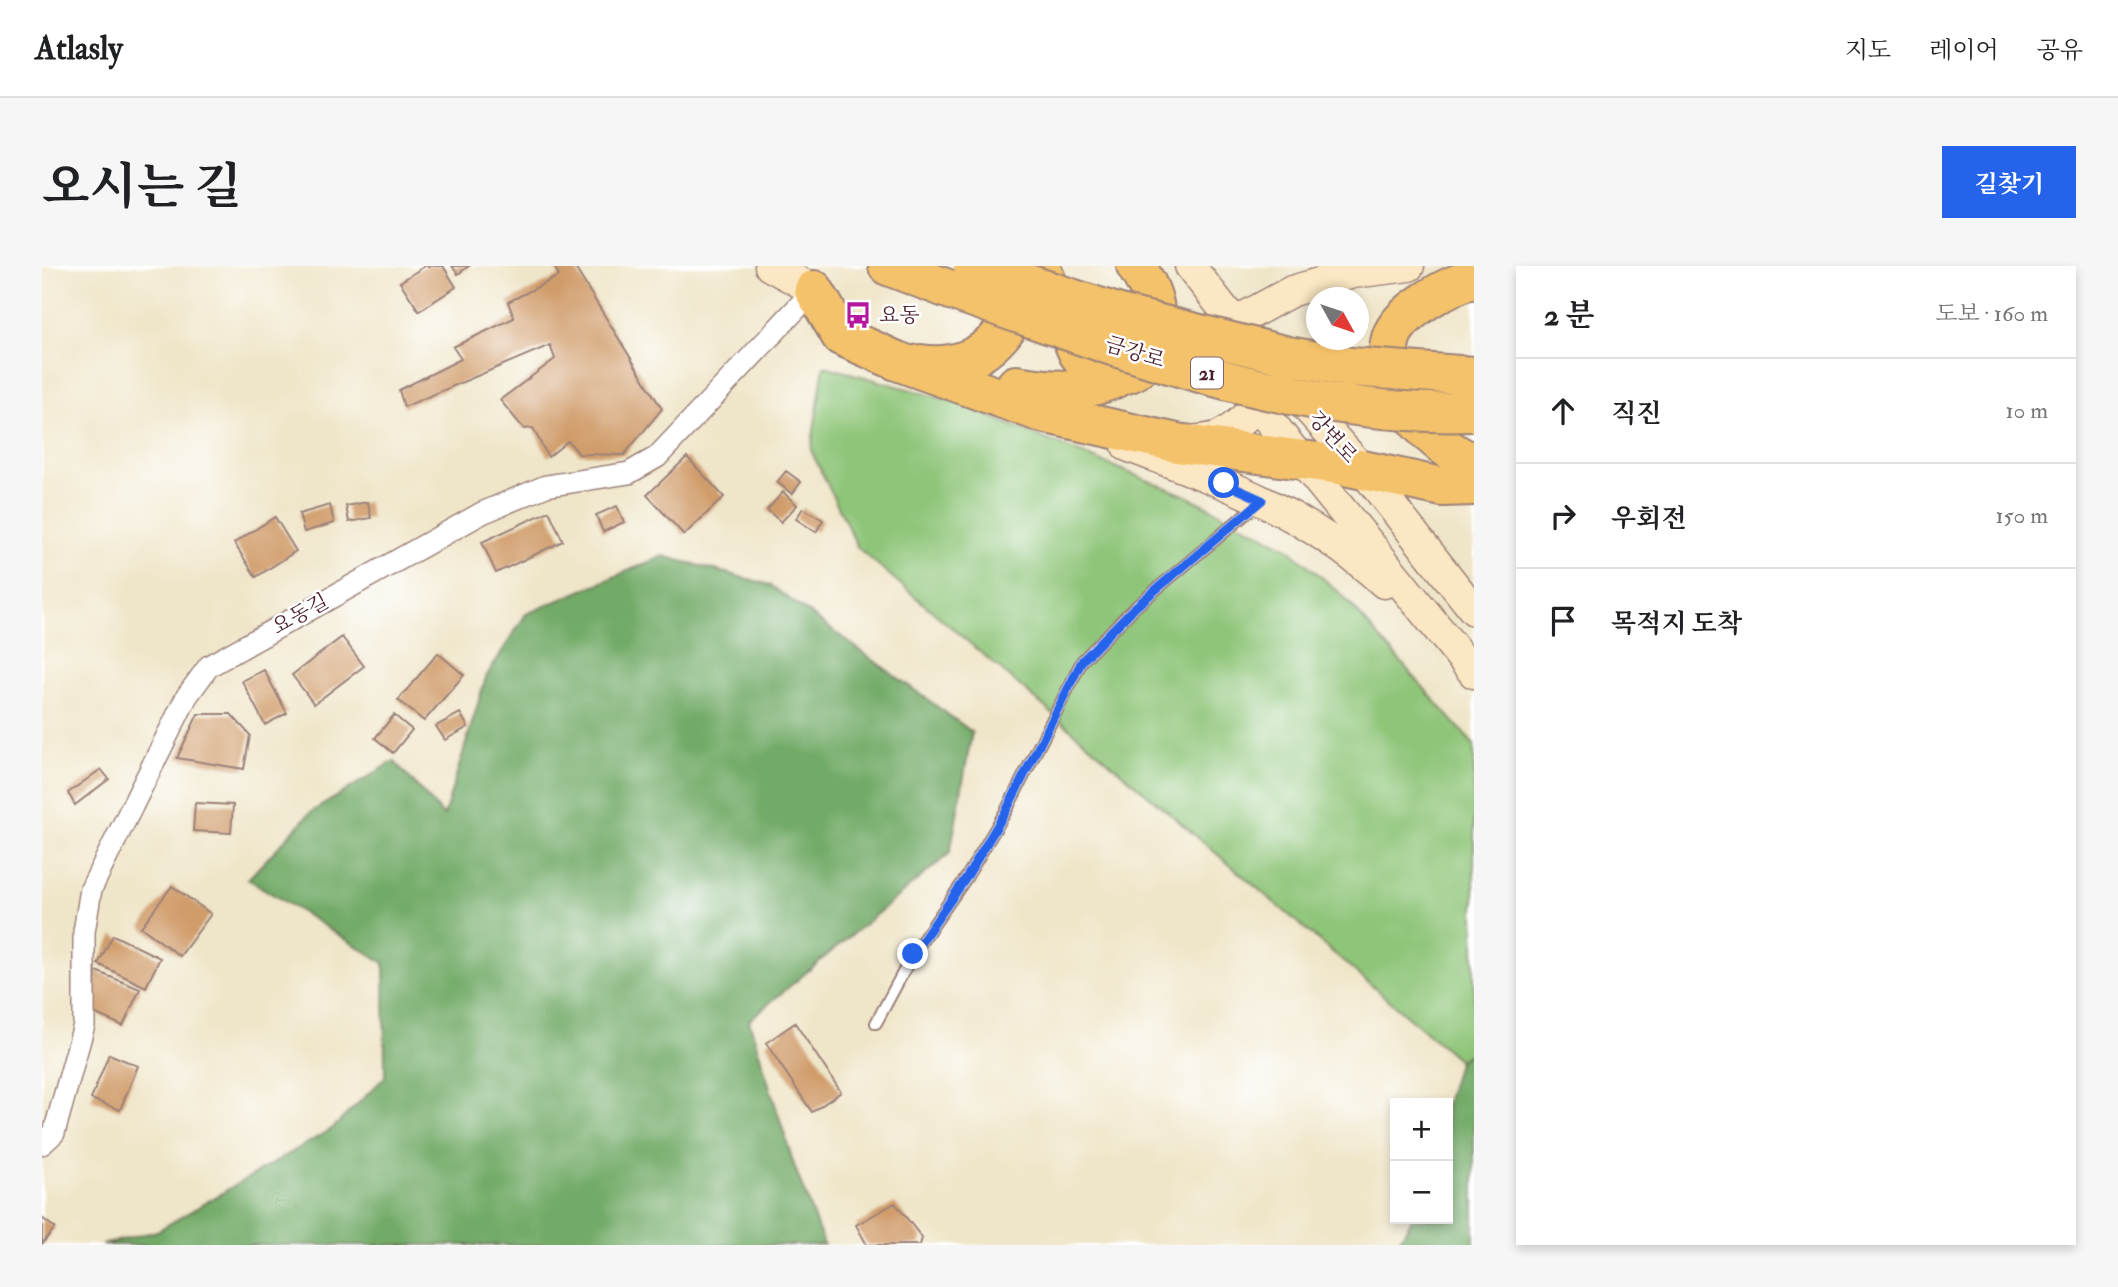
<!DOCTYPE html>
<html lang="ko">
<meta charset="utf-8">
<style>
:root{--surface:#fff;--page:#f6f6f6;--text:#202124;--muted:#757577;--line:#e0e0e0;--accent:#2563eb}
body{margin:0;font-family:"IM FELL Double Pica","Noto Serif KR",serif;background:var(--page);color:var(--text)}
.controls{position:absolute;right:21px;bottom:21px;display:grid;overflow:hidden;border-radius:0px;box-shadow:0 4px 10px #0003}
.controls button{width:63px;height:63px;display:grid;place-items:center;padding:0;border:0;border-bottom:2px solid var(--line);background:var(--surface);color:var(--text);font:35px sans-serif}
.compass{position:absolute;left:1264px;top:21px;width:63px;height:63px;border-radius:50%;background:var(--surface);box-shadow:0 4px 10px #0003;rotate:130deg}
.stop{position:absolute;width:21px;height:21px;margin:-16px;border:5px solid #2563eb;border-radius:50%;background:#fff}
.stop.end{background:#2563eb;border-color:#fff;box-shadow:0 2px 7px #0008}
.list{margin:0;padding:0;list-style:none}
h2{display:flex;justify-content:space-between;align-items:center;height:91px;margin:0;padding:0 28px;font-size:30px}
h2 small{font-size:23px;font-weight:400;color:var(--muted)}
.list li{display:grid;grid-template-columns:46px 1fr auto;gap:21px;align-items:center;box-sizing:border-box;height:105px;padding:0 28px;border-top:2px solid var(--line)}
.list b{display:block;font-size:26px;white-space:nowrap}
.list em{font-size:23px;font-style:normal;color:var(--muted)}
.icon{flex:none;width:38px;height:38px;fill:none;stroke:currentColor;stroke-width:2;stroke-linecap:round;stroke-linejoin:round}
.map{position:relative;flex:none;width:1432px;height:979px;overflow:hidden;border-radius:0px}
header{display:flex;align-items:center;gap:42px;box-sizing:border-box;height:98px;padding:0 35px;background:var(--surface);border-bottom:2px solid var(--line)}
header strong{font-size:33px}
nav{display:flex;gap:38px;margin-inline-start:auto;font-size:24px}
.intro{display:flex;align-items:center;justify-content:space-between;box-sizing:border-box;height:168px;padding:0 42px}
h1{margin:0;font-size:49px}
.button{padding:18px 32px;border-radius:0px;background:var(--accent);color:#fff;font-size:24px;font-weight:700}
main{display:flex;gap:42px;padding:0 42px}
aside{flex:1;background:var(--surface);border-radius:0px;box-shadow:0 4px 10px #0003}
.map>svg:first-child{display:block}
.green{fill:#8ec578;stroke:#6c7252;stroke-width:2}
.forest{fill:#72aa68;stroke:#5e644a;stroke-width:2}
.building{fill:#d09c6b}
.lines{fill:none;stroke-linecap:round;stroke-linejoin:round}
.lane-casing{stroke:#9c827a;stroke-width:14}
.street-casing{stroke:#9c827a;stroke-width:24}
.secondary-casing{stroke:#9c827a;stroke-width:33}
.highway-casing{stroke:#9c827a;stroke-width:42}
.lane{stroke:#fff;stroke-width:10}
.street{stroke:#fff;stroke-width:21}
.secondary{stroke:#fbe7c3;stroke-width:30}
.highway{stroke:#f4c26a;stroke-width:38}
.highway-bridge-casing{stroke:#9c827a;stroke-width:42;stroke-linecap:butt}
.highway-bridge{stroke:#f4c26a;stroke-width:38}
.route{stroke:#2563eb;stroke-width:9}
.labels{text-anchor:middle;stroke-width:5;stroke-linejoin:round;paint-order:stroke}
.shield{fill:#fff;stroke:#80626b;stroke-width:2}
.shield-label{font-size:19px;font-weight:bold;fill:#4a1f2b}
.poi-label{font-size:21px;fill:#4a1f2b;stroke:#fff;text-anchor:start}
.street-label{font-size:21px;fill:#4a1f2b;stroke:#fff}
</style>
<header>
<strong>Atlasly</strong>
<nav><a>지도</a><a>레이어</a><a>공유</a></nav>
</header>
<div class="intro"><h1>오시는 길</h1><a class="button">길찾기</a></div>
<main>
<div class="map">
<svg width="1432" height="979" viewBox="0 0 1432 979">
<rect width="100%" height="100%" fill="#fff"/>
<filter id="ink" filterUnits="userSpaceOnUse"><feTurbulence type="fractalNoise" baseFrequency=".0143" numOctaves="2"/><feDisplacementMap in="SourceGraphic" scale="14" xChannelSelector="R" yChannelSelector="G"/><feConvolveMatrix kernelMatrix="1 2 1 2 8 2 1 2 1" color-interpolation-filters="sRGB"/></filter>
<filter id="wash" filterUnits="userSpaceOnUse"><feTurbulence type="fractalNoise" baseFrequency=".00686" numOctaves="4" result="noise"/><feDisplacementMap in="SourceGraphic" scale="28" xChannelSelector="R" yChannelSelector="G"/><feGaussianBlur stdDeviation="1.57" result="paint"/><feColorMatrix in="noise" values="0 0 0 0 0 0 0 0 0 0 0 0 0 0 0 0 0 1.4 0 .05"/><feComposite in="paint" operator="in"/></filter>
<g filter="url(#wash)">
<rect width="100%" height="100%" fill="#efe5c8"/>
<path class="green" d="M782,100l128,35 237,96 99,51 53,46 133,151v306l-15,9 -601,-512 -47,-98z"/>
<path class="forest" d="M621,290l107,29 202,147 -22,121 -201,167 45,145 30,80h-722l55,-14 176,-103 52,-51 -1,-114 -136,-84 62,-66 84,-52 50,55 42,-139 40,-63z
M1432,785v194h-78l16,-26h36l-2,-116 13,-43z"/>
<g id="blocks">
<path class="building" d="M383,0h18l13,21 -37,24 -19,-29z
M410,0h17l-11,8z
M512,0h20l88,143 -38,46 -45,-1 -11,-13 -20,16 -15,-29 -9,1 -24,-29 55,-41 -5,-14 -146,62 -5,-17 62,-31 -8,-12 61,-29 -6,-16 51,-26z
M645,191l37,40 -40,38 -37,-40z
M744,205l15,11 -9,12 -15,-12z
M741,226l14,13 -16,17 -14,-12z
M326,236l3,16 -22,4 -3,-16z
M288,239l4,18 -30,9 -5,-18z
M575,240l7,16 -21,10 -7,-17z
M761,242l20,12 -7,12 -20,-13z
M507,245l14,30 -67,32 -14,-31z
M233,251l21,34 -40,26 -22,-34z
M300,371l22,29 -50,38 -22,-29z
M396,387l26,22 -40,46 -26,-21z
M222,404l23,43 -22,12 -23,-44z
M418,447l8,14 -23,13 -9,-14z
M156,448h33l19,21 -6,34 -67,-11z
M352,449l18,15 -19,23 -18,-15z
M59,503l8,10 -34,26 -7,-12z
M153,537l38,2 -2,28 -38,-2z
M130,620l39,28 -31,42 -39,-29z
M71,669l47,23 -14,29 -48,-23z
M54,705l44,18 -17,37 -29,-13z
M753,757l46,69 -29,20 -46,-69z
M67,788l29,12 -18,44 -29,-11z
M853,937l27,35 -2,7h-53l-11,-20z
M0,952l13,10 -13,16z"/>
</g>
</g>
<g filter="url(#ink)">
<use href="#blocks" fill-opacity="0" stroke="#9c827a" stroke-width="2"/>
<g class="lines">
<defs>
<path id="lane" d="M834,757l37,-69 53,-76 40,-67 76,-150 51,-52 127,-107"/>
<path id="street" d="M0,878l12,-11 30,-108v-93l7,-43 96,-193 22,-30 273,-153 64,-27 83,-13 28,-16 157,-167"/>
<path id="secondary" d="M728,0l44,24
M1148,0l69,88
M1177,65l73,-40 61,-18 56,-7
M1192,111l240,296
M1250,125l71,79 111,140
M1146,175c10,-1 24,-1 33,-6 17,-9 40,-29 43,-48
M1085,180c98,37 178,65 257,137"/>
<path id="highway" d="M846,0l60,23
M998,0l38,87c14,21 44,32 65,11 11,-12 13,-37 12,-53 -1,-16 -10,-31 -19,-45
M1432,13c-25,5 -75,33 -83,59 -4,13 -2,31 -3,44 21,34 49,66 86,81
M772,24l27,46 56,25 145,52 135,30 163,22 102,22 32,-1
M878,98c57,9 94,-30 106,-82
M974,119c43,7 69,9 109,-11"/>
</defs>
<use href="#lane" class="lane-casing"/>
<use href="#street" class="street-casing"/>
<use href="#secondary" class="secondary-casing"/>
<use href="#highway" class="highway-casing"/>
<use href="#lane" class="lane"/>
<use href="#street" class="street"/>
<use href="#secondary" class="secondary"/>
<use href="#highway" class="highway"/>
<defs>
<path id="highway-bridge" d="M931,0l150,49 165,41 63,11 123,9
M906,23c169,58 345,130 526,123"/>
</defs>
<use href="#highway-bridge" class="highway-bridge-casing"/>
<use href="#highway-bridge" class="highway-bridge"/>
</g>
</g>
<g class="lines" filter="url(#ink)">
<path class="route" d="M871,688l53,-76 40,-67 76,-150 51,-52 129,-109 -38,-17"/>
</g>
<defs>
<symbol id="bus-bare" viewBox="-9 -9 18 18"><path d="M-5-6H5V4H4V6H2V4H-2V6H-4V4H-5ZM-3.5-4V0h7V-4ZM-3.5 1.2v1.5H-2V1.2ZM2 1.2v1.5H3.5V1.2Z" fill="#b5179e" stroke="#fff" stroke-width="2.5" paint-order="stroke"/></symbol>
</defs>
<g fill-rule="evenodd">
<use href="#bus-bare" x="797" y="30" width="38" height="38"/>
</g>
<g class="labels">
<rect class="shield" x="1149" y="91.5" width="32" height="31" rx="5"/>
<g class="shield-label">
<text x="1165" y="114">21</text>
</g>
<g class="poi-label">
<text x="837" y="56">요동</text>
</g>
<g class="street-label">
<text transform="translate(1093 86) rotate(17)" y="7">금강로</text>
<text transform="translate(1291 171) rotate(48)" y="7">강변로</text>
<text transform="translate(258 348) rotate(-29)" y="7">요동길</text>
</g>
</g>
</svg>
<div class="controls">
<button>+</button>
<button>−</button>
</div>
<svg class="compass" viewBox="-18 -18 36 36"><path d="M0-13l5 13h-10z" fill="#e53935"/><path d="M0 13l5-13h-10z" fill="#757577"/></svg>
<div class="stop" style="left:1182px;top:217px"></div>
<div class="stop end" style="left:871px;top:688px"></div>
</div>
<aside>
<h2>2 분<small>도보 · 160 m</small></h2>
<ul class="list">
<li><svg class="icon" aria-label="ahead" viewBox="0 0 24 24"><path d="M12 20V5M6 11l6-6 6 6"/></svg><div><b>직진</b></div><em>10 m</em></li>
<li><svg class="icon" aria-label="right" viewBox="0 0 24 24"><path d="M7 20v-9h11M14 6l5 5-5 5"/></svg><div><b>우회전</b></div><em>150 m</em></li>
<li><svg class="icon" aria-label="arrive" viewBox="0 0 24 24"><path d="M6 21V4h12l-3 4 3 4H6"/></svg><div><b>목적지 도착</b></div></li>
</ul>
</aside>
</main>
